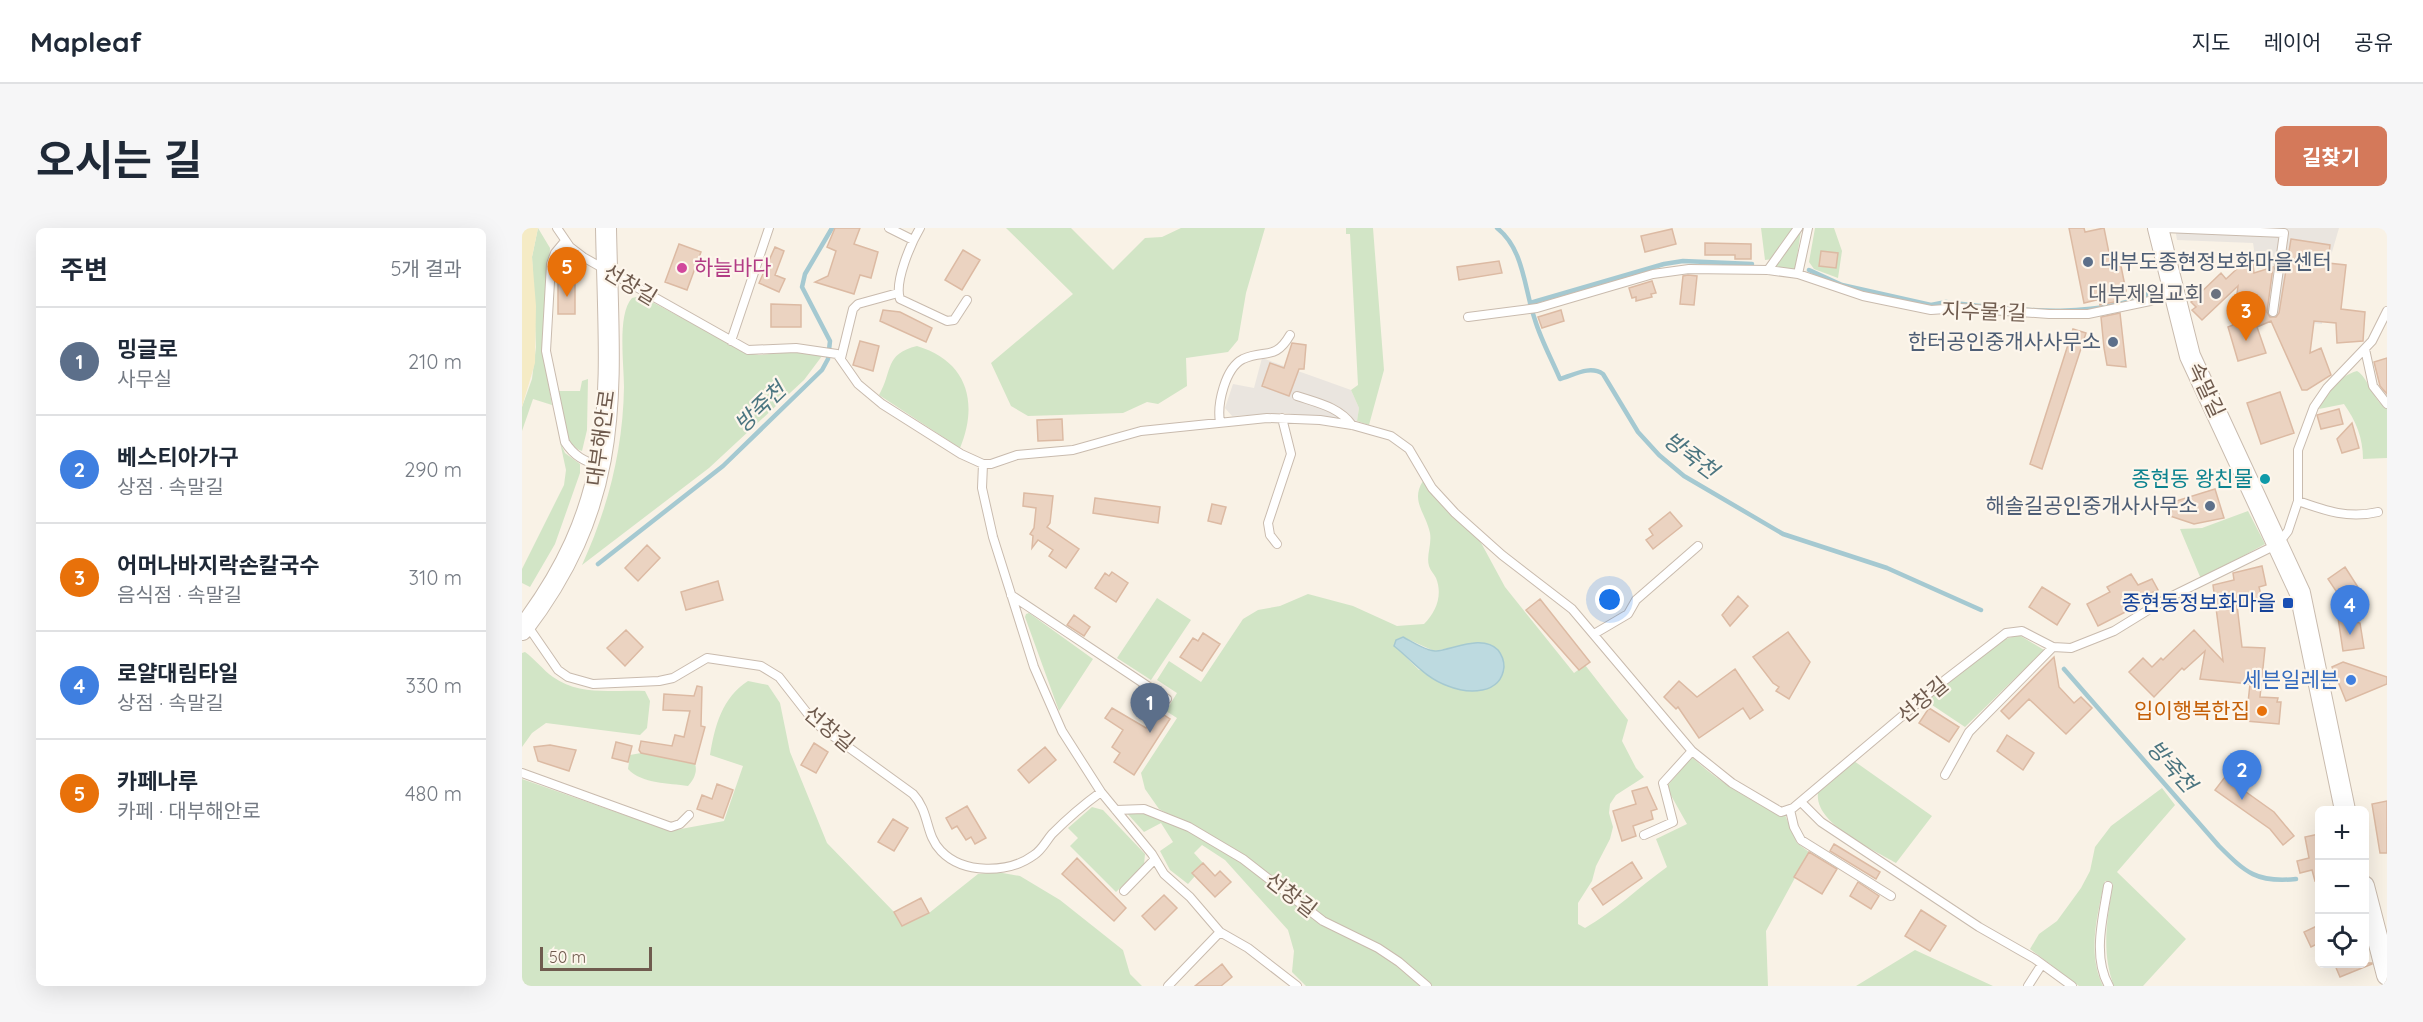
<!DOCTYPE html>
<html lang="ko">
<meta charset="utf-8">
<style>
:root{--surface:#fff;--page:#f6f6f7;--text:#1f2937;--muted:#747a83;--line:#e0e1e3;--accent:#d4795a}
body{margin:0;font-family:Quicksand,"Noto Sans KR",sans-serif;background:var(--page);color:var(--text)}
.controls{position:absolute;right:18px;bottom:18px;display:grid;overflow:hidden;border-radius:9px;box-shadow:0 6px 24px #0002}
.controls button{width:54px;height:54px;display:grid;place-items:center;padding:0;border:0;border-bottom:2px solid var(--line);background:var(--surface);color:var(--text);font:30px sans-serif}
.scale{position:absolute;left:18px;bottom:15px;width:112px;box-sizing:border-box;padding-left:6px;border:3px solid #6f5b4e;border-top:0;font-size:16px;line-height:21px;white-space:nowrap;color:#6f5b4e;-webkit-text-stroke:4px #fdf6ec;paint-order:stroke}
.you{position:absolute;left:1088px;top:372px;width:21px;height:21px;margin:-15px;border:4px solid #fff;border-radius:50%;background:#1a73e8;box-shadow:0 0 0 9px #1a73e833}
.badge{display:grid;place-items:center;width:39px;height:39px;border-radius:50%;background:var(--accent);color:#fff;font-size:20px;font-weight:700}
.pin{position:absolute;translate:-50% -50px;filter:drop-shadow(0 2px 3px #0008)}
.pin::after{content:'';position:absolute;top:32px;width:21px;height:18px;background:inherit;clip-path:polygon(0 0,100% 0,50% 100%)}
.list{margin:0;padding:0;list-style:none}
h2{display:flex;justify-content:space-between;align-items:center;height:78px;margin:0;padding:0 24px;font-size:26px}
h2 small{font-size:20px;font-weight:400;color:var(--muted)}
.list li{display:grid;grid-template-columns:39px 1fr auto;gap:18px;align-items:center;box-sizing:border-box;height:108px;padding:0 24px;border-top:2px solid var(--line)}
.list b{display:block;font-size:22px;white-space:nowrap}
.list p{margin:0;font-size:20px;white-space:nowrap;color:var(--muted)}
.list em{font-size:20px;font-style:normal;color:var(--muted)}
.icon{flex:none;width:33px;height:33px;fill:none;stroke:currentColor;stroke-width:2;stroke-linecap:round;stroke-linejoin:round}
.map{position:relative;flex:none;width:1865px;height:758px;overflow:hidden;border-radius:9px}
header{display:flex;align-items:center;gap:36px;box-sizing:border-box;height:84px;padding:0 30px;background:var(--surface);border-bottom:2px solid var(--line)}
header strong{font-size:28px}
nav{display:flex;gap:33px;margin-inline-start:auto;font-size:21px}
.intro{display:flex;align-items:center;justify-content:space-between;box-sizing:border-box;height:144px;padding:0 36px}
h1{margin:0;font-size:42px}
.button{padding:15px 27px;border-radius:9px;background:var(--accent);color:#fff;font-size:21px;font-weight:700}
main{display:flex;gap:36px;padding:0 36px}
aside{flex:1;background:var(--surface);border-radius:9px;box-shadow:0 6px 24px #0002}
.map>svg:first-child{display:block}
.industrial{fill:#eae5df}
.green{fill:#d2e5c6;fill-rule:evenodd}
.sand{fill:#f5ebc5}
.water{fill:#bddae0;stroke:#a5c9d1;stroke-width:1.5}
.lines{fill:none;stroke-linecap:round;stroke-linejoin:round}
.stream{stroke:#a5c9d1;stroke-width:4.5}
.building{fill:#ebd3c1;stroke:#dcbaa3;stroke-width:1.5}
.service-casing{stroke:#c9bbae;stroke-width:10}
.tertiary-casing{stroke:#c9bbae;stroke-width:22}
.service{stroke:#fff;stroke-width:8}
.tertiary{stroke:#fff;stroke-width:20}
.service-dot{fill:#5c6f8a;stroke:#fdf6ec;stroke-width:2}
.hotel-dot{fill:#d1479c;stroke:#fdf6ec;stroke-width:2}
.worship-dot{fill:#6b7280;stroke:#fdf6ec;stroke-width:2}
.culture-dot{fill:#0f9aa8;stroke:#fdf6ec;stroke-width:2}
.transit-dot{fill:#1a4fb4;stroke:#fdf6ec;stroke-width:2}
.shop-dot{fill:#3f7fe0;stroke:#fdf6ec;stroke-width:2}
.food-dot{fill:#e8710a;stroke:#fdf6ec;stroke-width:2}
.labels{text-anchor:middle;stroke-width:4.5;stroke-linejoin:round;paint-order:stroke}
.service-label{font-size:21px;fill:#4e5e75;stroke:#fdf6ec;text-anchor:end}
.hotel-label{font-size:21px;fill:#b23c85;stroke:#fdf6ec;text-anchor:start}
.street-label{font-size:21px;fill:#6f5b4e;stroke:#fdf6ec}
.worship-label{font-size:21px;fill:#5b616d;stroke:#fdf6ec;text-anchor:end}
.culture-label{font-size:21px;fill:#0d838f;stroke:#fdf6ec;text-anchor:end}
.transit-label{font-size:21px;fill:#164399;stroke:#fdf6ec;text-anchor:end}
.shop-label{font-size:21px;fill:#366cbe;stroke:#fdf6ec;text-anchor:end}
.food-label{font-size:21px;fill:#c56008;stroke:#fdf6ec;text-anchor:end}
.water-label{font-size:22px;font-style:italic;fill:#4b7580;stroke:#fdf6ec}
</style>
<header>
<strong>Mapleaf</strong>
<nav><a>지도</a><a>레이어</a><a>공유</a></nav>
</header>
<div class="intro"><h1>오시는 길</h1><a class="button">길찾기</a></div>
<main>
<aside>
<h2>주변<small>5개 결과</small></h2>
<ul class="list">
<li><span class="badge" style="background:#5c6f8a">1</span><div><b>밍글로</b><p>사무실</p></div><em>210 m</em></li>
<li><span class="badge" style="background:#3f7fe0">2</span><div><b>베스티아가구</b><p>상점 · 속말길</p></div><em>290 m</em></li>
<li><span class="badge" style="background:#e8710a">3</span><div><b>어머나바지락손칼국수</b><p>음식점 · 속말길</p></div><em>310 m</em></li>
<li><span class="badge" style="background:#3f7fe0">4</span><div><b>로얄대림타일</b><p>상점 · 속말길</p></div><em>330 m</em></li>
<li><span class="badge" style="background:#e8710a">5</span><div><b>카페나루</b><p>카페 · 대부해안로</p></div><em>480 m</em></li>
</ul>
</aside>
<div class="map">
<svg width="1865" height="758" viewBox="0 0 1865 758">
<rect width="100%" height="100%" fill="#f9f2e6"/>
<path class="industrial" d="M1653,0h164l-11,38 -6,58 -57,-5 7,-52 -15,2 -4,-26 -76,-3z
M740,130l89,32 8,18 -2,13 -73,-8 -52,3 -7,-8 8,-24 21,4z"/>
<path class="green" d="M16,0l12,20 -7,103 9,54 -19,-6 -11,32v-24l10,-28 4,-32 -4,-90z
M484,0h65l42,42 32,-32 17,-1 19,-9h84l-19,65 -8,47 -10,12 -42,6 1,28 -29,18 -11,-2 -24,11 -95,3 -17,-10 -20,-43 82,-69z
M824,0h27l11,142 -15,55 -12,-4 2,-13 -8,-18 7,-5 -8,-151h-4z
M1239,0h34l-22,31 -8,1z
M1293,0h19l8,23 -4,27 -24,-9 -5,-7z
M1279,2l-6,41 -21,-4z
M119,68l106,57 12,2 33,-3 30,4 -18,24 -95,88 -127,97c26,-57 41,-115 42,-178 0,-23 -7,-73 8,-89z
M395,118c50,15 62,56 43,102l-81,-53c14,-24 5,-41 38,-49z
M1835,143c11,6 14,27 30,38v49l-24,1c0,-21 -7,-38 -19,-55l-25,5c7,-16 20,-33 38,-38z
M66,151l-1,51 -5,21c-21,-7 -21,-41 -23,-60h21l2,-10z
M38,214l5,11 15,11v9l-25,71 -25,43 -8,-4v-14l42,-84 2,-15z
M901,253l11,16 45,42 26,48 69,86 11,-8 43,55 -6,21 14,27 8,9 -28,18 -6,9 -1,9 4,14 -3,12 -14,27 -4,15 -14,22v21l7,4c30,-17 54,-41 82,-61l-11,-28 31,-15 -19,-34v-5l24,-28c26,25 58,43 90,59l3,-1 12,28 12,9 -43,79 2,55h-336l-107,-69 -82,-63 -84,-45 -14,-20 -4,-16 36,-55 -11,-7 11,-18 -20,-13 12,-19 32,21 42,-63 15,-9 22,-4 28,-12 45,12 44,20 27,-2c12,-12 19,-29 12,-46 -2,-4 -6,-8 -7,-12 -3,-10 3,-22 1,-33 -4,-20 -20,-32 -7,-52zM881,409l31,14 41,-8 -56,27 -25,-25z
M1726,283l17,33 -64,35 -21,-50 22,-1z
M635,370l34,22 -40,60 -34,-22z
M507,385l64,46 -34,52 -34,-94 1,-3z
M1497,407l25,15 -79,77 -39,-26 76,-61z
M3,424c10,7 18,18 28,25 28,20 61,12 92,14l5,10 -3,27 -7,7 -94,-12 -14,10 -10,14v-94z
M226,453l20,4 12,18 10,49 37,91 67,69 8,14 27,-13 49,-39 19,-2 23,4 40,24 63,50 7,24 12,12h-620v-207l148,52 54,-10 19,-55 -33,-11c5,-30 12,-57 38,-74z
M119,525l54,11c3,8 -2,17 -7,22 -19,-3 -46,-2 -60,-17l2,-14z
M1332,533l78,55 -36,47c-23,-14 -82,-39 -78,-70z
M1640,560l13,17 -58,67 69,67 -43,47h-29c-13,-34 -7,-67 -1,-102l-8,-3c-8,33 -18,74 -2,105h-24l-49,-37 9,-15 18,-13 24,-33 9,-17 5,-24 16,-21z
M570,579l11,3 42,44 -1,11 -28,27 -46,-46 8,-8 -10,-10z
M603,583c77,3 135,74 196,112 18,12 39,18 58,29 16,9 29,21 43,34h-116l-14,-14 2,-21 -6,-21 -63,-70 -23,-15 -8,8 9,10 -11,9 3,4 -7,8 -18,-14 -10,-19 13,-9 -12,-19 -17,9z
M1393,722l78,36h-137z"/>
<path class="sand" d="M0,0h16l-6,29 4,49 -1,57 -13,44z"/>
<path class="water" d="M881,409c8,4 24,15 33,14 18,-2 47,-17 62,-1 4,5 6,12 6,17 -3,28 -36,27 -56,19 -23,-8 -35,-25 -54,-40l2,-6z"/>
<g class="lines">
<path class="stream" d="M975,0c27,21 27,60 38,92 6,20 17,40 25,59 14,-4 30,-14 43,-5l35,58 21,23 25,21 99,58 104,34 94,42
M1287,42l33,15 89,20 15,-3c60,7 159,21 212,-14
M1008,75l134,-39 19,-3 69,3
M76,336l125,-98 99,-96 6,-11 2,-18 -28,-54 3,-13 27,-46
M1542,441l155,177c27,27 38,37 77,33"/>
</g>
<path class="building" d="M313,0h25l-6,16 24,8 -7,26 -11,-3 -6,19 -39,-12 13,-6 8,-25 -9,-4z
M1547,0h15l1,4 19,-4 8,40 9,-2 5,25 -8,2 1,8 -19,4 -2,-10 -1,5 -13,3z
M1150,1l4,15 -31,8 -4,-16z
M1769,11l39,6 -2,18 18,2 -5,44 24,3 -2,29 -26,2 -1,-20 -22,-2 -4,32 11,-5 10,27 -24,15h-5l-31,-69 -14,6 9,26 -28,8 -10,-34 5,-2 5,-39 -36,34 -10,-10 4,-3 -5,-5 30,-29 5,6 26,-24 2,18 19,-6 -6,45 3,5h6l3,-4z
M1183,15l46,1v15h-16v-4h-30z
M157,16l22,8 -14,38 -22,-8z
M253,19l9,4 -9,24 10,4 -6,13 -20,-9z
M441,22l17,10 -18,30 -17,-10z
M1299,23l17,2 -2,15 -17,-2z
M977,33l3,12 -43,7 -2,-13z
M1166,47l9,1 -3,29 -14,-1 3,-28z
M36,51h17v35h-17z
M1130,53l4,12 -5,1 1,3 -16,4v-4l-4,1 -3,-10z
M249,76l30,1v22h-30z
M361,82l17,2 32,16 -6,14 -46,-21z
M1039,82l3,11 -22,7 -4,-11z
M1598,85l6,54 -19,-2 -3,-17 -3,-31z
M1551,101l13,4 -44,136 -12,-5z
M338,113l19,5 -6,25 -20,-6z
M770,115l14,2 -2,24h-5l-10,27 -27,-10 8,-23 14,5z
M1865,130v36l-7,-8 -6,-24z
M1758,164l14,41 -33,11 -14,-41z
M1817,181l4,15 -22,5 -4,-14z
M540,191l1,21 -25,1 -1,-21z
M1830,195l7,25 -17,5 -5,-14z
M1693,261l9,29 -30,6 -24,-8 6,-15z
M502,265l29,3 -3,27 -3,4 32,22 -13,19 -17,-12 4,-6 -15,-10 -6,8 1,-12 -3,-2 4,-6 2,-20 -13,-2z
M573,270l65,9 -2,16 -65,-10z
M690,276l14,3 -5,17 -13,-3z
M1148,284l12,14 -29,23 -7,-9 7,-5 -4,-6z
M125,317l13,13 -22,23 -13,-13z
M1740,338l4,19 -7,2 3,12 -25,6 5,42 23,1 -5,49 18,1 -1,4h4l-2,22 -33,-3 4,-37 -50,-5 5,-28 -21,19 -2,-2 -28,29 -25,-25 14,-14 9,9 9,-9 2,2 31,-30 29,31 -10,-76 21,-5 -1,-7z
M1823,339l18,28 -17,11 -18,-27z
M590,344l16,11 -12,19 -21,-14 10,-15 4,3z
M1609,346l7,11 14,-6 6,11 -14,6 3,5 -49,25 -11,-22 23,-12 -3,-5z
M196,353l5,19 -37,10 -5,-18z
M1520,359l28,17 -13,21 -28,-18z
M1216,368l10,10 -18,20 -8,-11z
M1018,371l50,63 -11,8 -53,-60z
M552,387l16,12 -6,9 -17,-11z
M1816,390l22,5 4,25 -21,3z
M104,402l17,17 -18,19 -18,-18z
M1266,404l22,30 -21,37 -13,-8 3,-4 -6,-4 -20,-26z
M681,405l17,11 -18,27 -22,-14 13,-19 5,3z
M1532,429l5,30 15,16 7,-6 11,11 -26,26 -37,-35 -20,20 -8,-8z
M1821,434l44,15v7l-41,17 -14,-34z
M1213,441l28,41 -13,9 -7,-11 -44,30 -21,-31 -2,2 -12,-12 15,-16 18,16z
M175,458l5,1 -1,39 4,1 -10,37 -54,-11 -2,-3 2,-9 31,5 3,-11 9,2 6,-26 -27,-1 1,-16 30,2z
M590,480l34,20 12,-17 12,8 -36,56 -20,-13 6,-9 -8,-6 11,-17 -18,-12z
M1407,480l30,19 -10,15 -30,-19z
M1485,507l27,18 -11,17 -26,-19z
M94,514l16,4 -4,16 -16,-4z
M292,515l14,9 -12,21 -15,-8z
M28,517l26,5 -7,21 -31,-10 -4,-14z
M523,519l11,13 -27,23 -11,-13z
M1703,549l49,35 20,24 -11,9 -13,-16 -55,-39z
M195,556l16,6 -10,28 -26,-9 5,-14 10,4z
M1125,559l10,22 -6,2 2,8 -20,7 3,10 -14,5 -9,-30 23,-7 -4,-13z
M1865,573v52h-7l-8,-49z
M445,578l19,32 -11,6 -4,-7 -5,3 -9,-14 -5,3 -6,-11z
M371,591l15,9 -14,23 -16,-9z
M1797,606v46l-4,1 -3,-11 -12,3 -3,-12 12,-3 -4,-21z
M1312,616l46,28 -4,7 -46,-28z
M1287,624l28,17 -15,25 -28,-17z
M555,630l49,50 -12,13 -52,-47z
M1110,634l10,16 -39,27 -11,-16z
M681,635l12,13 5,-5 11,11 -16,15 -23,-24z
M1336,654l21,14 -8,13 -21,-13z
M642,667l13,13 -22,22 -13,-14z
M399,670l8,15 -27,13 -8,-14z
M1399,682l25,16 -16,25 -25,-15z
M1797,697v18l-8,4 -7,-15z
M1812,735h38v1l-32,13z
M700,736l10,13 -11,9h-26z"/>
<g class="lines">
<defs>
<path id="service" d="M35,0l13,19 13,10 165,93 48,-2 41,6 21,30 24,20 79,50 22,10h8l26,-9 56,-5 68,-19 126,-13 53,2 32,5 39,11 18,13 23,39 23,25 47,42 70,54 120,142 40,32 49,29 12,-4 152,-128 61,-47 16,-2 31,16 18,1 43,-17 52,-32 112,-55 10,-13 10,-30v-51l16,-43 13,-19 45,-47 15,-30
M367,0l24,12
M398,0c-9,15 -26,54 -20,71l47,22 7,-1 13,-20
M1642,0l120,5 -11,79
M43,13l-10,12 -4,11 -5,87 19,91c9,14 19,19 34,24
M1246,42l30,-42
M1276,46l10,-46
M946,89l69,-9 116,-34 36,-5 79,1 30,4 65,22 68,14 29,-2 89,6h39l62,-13 23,-9
M209,113l38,-113
M1843,121l8,37 14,18
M319,130l12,-49 5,-5 40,-11
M775,168c21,7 42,11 55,29
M698,194c-3,-18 5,-54 23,-63 22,-10 32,2 47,-24
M461,236l-1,24 11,49 41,130 28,64 39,61 51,62 12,20 26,23 30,35 28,16 49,38
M1776,273c28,10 51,18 80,11
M755,316l-7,-9 -2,-12 23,-69 -9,-36
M489,367l156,104
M5,397l31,45 10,7 25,7 66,-3 14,-3 34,-20 54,8 18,11 36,46 98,71c17,18 12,41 28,57 22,23 67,23 93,4 8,-5 12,-14 18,-21 15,-15 31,-29 49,-42
M1072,406l34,-20 8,-14 62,-54
M0,545l149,54 9,-3 9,-9
M1423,547l24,-43 84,-85
M1279,574l20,20 158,105 56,32 37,27
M594,582l28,-1 45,18 54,32 80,62 55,27 21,14 28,24
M1268,582l4,17 7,13 90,56
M1122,607l29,-13 -10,-39 29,-32
M1586,658c-5,31 -16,71 1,100
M602,663l31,-32
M646,758l52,-54
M1506,758l14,-22"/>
<path id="tertiary" d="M1636,0l32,128 110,237 45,217
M0,402c104,-136 87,-242 84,-402
M1842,658l23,89"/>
</defs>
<use href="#service" class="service-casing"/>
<use href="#tertiary" class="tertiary-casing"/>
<use href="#service" class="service"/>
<use href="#tertiary" class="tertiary"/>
</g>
<g class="service-dot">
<circle cx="1566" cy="34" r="6"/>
<circle cx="1591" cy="114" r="6"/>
<circle cx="1688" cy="278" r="6"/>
</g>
<circle class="hotel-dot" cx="160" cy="40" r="6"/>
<circle class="worship-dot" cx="1694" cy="66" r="6"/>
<circle class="culture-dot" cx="1743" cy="251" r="6"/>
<rect class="transit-dot" x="1760" y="369" width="12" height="12" rx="3"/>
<circle class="shop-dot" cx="1829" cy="452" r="6"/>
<circle class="food-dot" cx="1740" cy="483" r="6"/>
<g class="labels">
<g class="service-label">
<text x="1578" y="41" text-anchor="start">대부도종현정보화마을센터</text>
<text x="1579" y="121">한터공인중개사사무소</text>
<text x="1676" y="285">해솔길공인중개사사무소</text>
</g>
<g class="hotel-label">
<text x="172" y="47">하늘바다</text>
</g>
<g class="street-label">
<text transform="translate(108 57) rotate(31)" y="7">선창길</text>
<text transform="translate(1462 84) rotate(2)" y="7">지수물1길</text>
<text transform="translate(1684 162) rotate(65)" y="7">속말길</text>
<text transform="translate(79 210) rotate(-82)" y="7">대부해안로</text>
<text transform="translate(1401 472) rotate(-40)" y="7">선창길</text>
<text transform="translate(307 501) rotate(40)" y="7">선창길</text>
<text transform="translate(769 667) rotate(38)" y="7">선창길</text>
</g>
<g class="worship-label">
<text x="1682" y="73">대부제일교회</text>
</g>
<g class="culture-label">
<text x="1731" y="258">종현동 왕친물</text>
</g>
<g class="transit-label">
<text x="1754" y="382">종현동정보화마을</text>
</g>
<g class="shop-label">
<text x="1817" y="459">세븐일레븐</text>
</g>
<g class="food-label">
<text x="1728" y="490">입이행복한집</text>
</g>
<g class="water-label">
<text transform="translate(238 179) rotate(-44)" y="8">방죽천</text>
<text transform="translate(1169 227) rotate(37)" y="8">방죽천</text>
<text transform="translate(1650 538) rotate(48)" y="8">방죽천</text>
</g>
</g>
</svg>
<div class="controls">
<button>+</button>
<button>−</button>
<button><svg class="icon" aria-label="locate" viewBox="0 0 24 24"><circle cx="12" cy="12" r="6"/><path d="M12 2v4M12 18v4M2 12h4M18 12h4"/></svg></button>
</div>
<div class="scale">50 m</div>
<div class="you"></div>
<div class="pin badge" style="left:628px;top:505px;background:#5c6f8a">1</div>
<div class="pin badge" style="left:1720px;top:572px;background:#3f7fe0">2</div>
<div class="pin badge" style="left:1724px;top:113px;background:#e8710a">3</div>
<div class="pin badge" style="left:1828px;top:407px;background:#3f7fe0">4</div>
<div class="pin badge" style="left:45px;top:69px;background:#e8710a">5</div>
</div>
</main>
